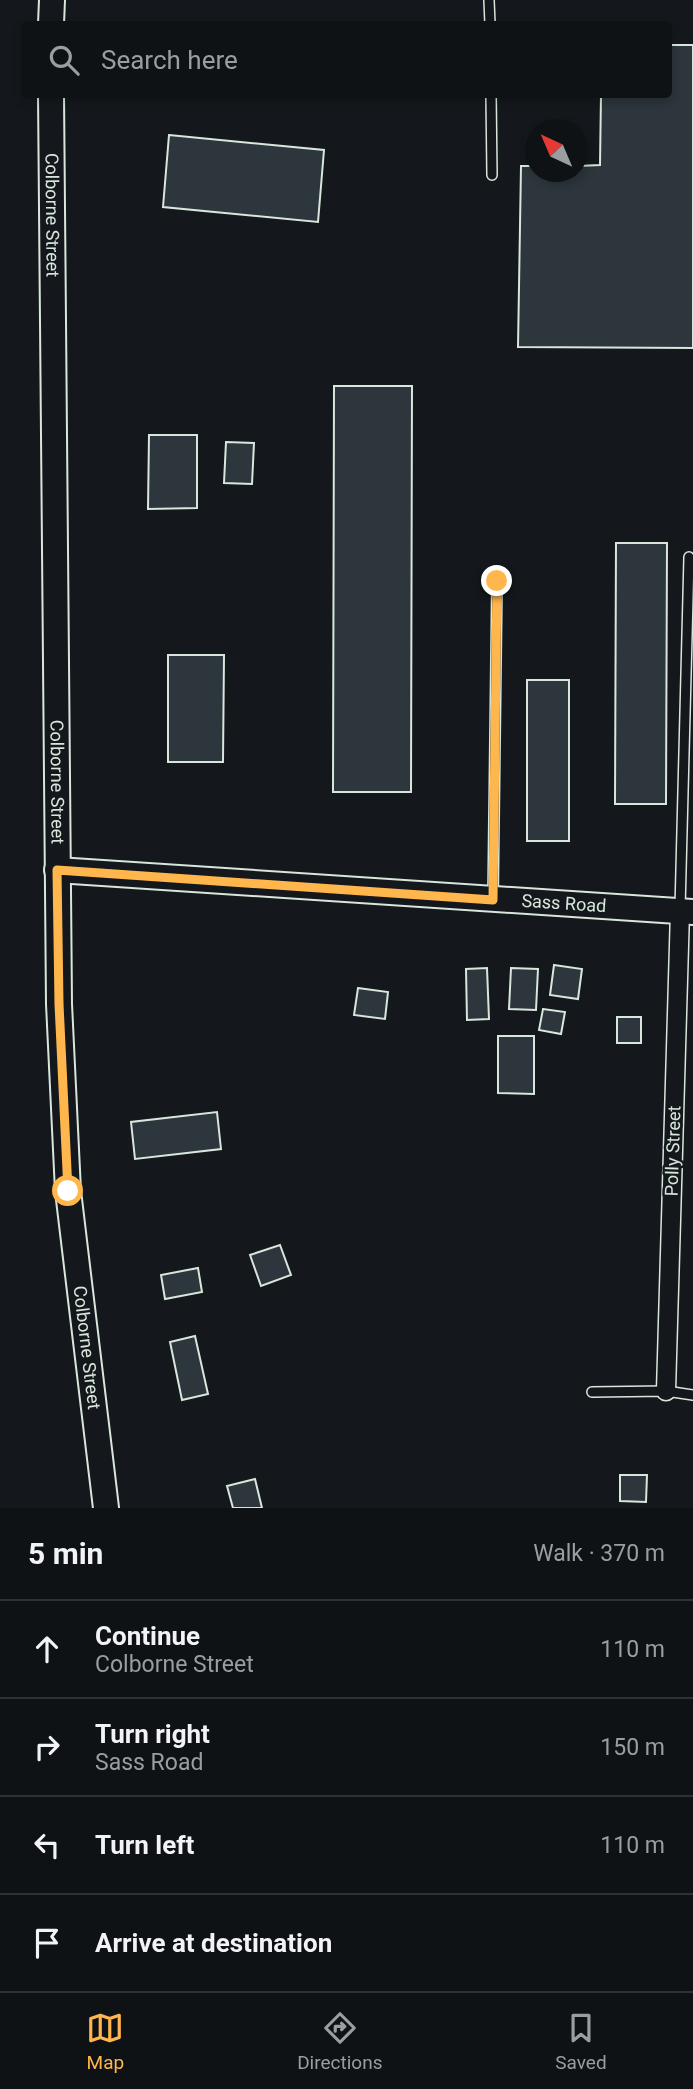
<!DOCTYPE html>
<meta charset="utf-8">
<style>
:root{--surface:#0f1215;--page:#181b1e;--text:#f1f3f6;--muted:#9b9ea0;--line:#2f3234;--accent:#ffb74d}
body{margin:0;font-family:Roboto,sans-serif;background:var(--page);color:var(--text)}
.compass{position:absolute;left:525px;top:119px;width:63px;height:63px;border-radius:50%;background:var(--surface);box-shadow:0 4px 10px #0003;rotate:316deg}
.stop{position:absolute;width:21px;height:21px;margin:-16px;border:5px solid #ffb74d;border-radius:50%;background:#fff}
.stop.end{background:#ffb74d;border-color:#fff;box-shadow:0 2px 7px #0008}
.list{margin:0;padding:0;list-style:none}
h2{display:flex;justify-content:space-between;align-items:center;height:91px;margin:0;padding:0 28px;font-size:30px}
h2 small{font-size:23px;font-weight:400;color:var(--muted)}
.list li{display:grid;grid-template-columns:46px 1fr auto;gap:21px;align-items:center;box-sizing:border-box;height:98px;padding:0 28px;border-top:2px solid var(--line)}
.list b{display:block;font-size:26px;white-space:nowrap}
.list p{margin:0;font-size:23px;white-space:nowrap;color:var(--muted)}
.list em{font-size:23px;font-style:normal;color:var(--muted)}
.icon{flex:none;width:38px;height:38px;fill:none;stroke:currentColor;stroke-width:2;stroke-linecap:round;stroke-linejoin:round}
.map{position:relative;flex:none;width:693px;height:1508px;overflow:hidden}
.search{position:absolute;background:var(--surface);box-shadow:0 4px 10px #0003;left:21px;right:21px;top:21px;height:77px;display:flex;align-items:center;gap:18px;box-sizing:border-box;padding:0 24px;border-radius:7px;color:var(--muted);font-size:26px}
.sheet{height:483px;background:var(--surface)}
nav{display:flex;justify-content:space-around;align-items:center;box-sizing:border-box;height:98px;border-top:2px solid var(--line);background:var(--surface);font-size:19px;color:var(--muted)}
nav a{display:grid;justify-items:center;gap:4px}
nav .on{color:var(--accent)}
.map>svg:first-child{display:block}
.building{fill:#2c363c;stroke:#d8e6dc;stroke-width:2}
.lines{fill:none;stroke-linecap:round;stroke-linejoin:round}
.lane-casing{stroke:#d8e6dc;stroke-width:12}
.street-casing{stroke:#d8e6dc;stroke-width:21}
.secondary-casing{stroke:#d8e6dc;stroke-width:28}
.lane{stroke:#14181c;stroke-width:9}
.street{stroke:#14181c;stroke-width:18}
.secondary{stroke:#14181c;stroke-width:24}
.route{stroke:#ffb74d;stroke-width:9}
.labels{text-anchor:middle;stroke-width:5;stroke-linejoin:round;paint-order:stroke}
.street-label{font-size:18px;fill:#d8e6dc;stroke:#14181c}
</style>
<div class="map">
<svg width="693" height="1508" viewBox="0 0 693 1508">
<rect width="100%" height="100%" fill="#14181c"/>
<path class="building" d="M668,45h25v303l-175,-1 3,-181h15v6h42v-6l22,-1 1,-71h67z
M169,135l155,15 -6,72 -155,-15z
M334,386h78l-1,406h-78z
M149,435h48v73l-49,1z
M226,442l28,1 -2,41 -28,-1z
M616,543h51l-1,261h-51z
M168,655h56l-1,107h-55z
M527,680h42v161h-42z
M554,965l28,4 -4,30 -28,-4z
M487,968l2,51 -22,1 -1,-51z
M511,968l27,1 -2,41 -27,-1z
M358,988l30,4 -3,27 -31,-4z
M543,1009l22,3 -4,22 -22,-4z
M617,1017h24v26h-24z
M498,1036h36v58l-36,-1z
M217,1112l4,37 -86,10 -4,-37z
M280,1245l11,30 -30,11 -11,-31z
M198,1268l4,24 -37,7 -4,-24z
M195,1336l13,58 -26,6 -12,-58z
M620,1475h27l-1,27 -26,-1z
M255,1479l7,29h-29l-6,-22z"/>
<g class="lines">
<defs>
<path id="lane" d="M489,0l1,24
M491,94l1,81
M493,899l4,-318
M680,909l9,-352
M592,1392l74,-1 27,4"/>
<path id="street" d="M666,1391l14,-480"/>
<g id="secondary">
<path d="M51,24l1,-24"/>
<path id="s1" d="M51,94l8,910 9,187 38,317"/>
<path id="s2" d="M57,870l636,42"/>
</g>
</defs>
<use href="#lane" class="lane-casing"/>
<use href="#street" class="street-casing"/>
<use href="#secondary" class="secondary-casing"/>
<use href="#lane" class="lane"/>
<use href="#street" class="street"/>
<use href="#secondary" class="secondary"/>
</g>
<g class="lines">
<path class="route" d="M68,1191l-9,-187 -2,-134 436,30 4,-319"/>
</g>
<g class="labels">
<g class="street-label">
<text dy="6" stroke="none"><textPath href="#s1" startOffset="121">Colborne Street</textPath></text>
<text dy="6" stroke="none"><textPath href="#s1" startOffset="688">Colborne Street</textPath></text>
<text dy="6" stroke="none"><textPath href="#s2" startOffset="508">Sass Road</textPath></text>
<text transform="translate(673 1151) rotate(-88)" y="6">Polly Street</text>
<text dy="6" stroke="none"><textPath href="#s1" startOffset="1255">Colborne Street</textPath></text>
</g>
</g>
</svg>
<svg class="compass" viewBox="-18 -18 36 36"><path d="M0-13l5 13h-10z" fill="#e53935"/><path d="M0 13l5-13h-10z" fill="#9b9ea0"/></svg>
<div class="stop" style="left:68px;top:1191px"></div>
<div class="stop end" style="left:497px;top:581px"></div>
<div class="search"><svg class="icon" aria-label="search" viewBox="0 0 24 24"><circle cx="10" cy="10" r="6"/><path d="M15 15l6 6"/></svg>Search here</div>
</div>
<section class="sheet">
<h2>5 min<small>Walk · 370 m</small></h2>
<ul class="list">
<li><svg class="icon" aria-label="ahead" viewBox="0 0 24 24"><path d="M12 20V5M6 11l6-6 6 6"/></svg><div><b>Continue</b><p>Colborne Street</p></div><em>110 m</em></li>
<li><svg class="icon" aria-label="right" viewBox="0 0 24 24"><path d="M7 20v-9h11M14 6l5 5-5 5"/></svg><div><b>Turn right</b><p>Sass Road</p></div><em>150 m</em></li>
<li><svg class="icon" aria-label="left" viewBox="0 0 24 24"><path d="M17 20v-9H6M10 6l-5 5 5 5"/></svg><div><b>Turn left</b></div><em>110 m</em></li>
<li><svg class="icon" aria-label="arrive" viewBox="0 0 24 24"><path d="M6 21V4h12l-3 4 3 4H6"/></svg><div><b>Arrive at destination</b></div></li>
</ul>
</section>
<nav>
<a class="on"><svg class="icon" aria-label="map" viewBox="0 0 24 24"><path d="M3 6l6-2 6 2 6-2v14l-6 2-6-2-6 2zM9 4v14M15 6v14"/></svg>Map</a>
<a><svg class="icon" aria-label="directions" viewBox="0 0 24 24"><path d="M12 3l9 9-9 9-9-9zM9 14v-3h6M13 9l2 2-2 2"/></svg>Directions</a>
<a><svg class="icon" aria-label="saved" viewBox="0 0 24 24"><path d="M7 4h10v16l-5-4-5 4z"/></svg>Saved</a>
</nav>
